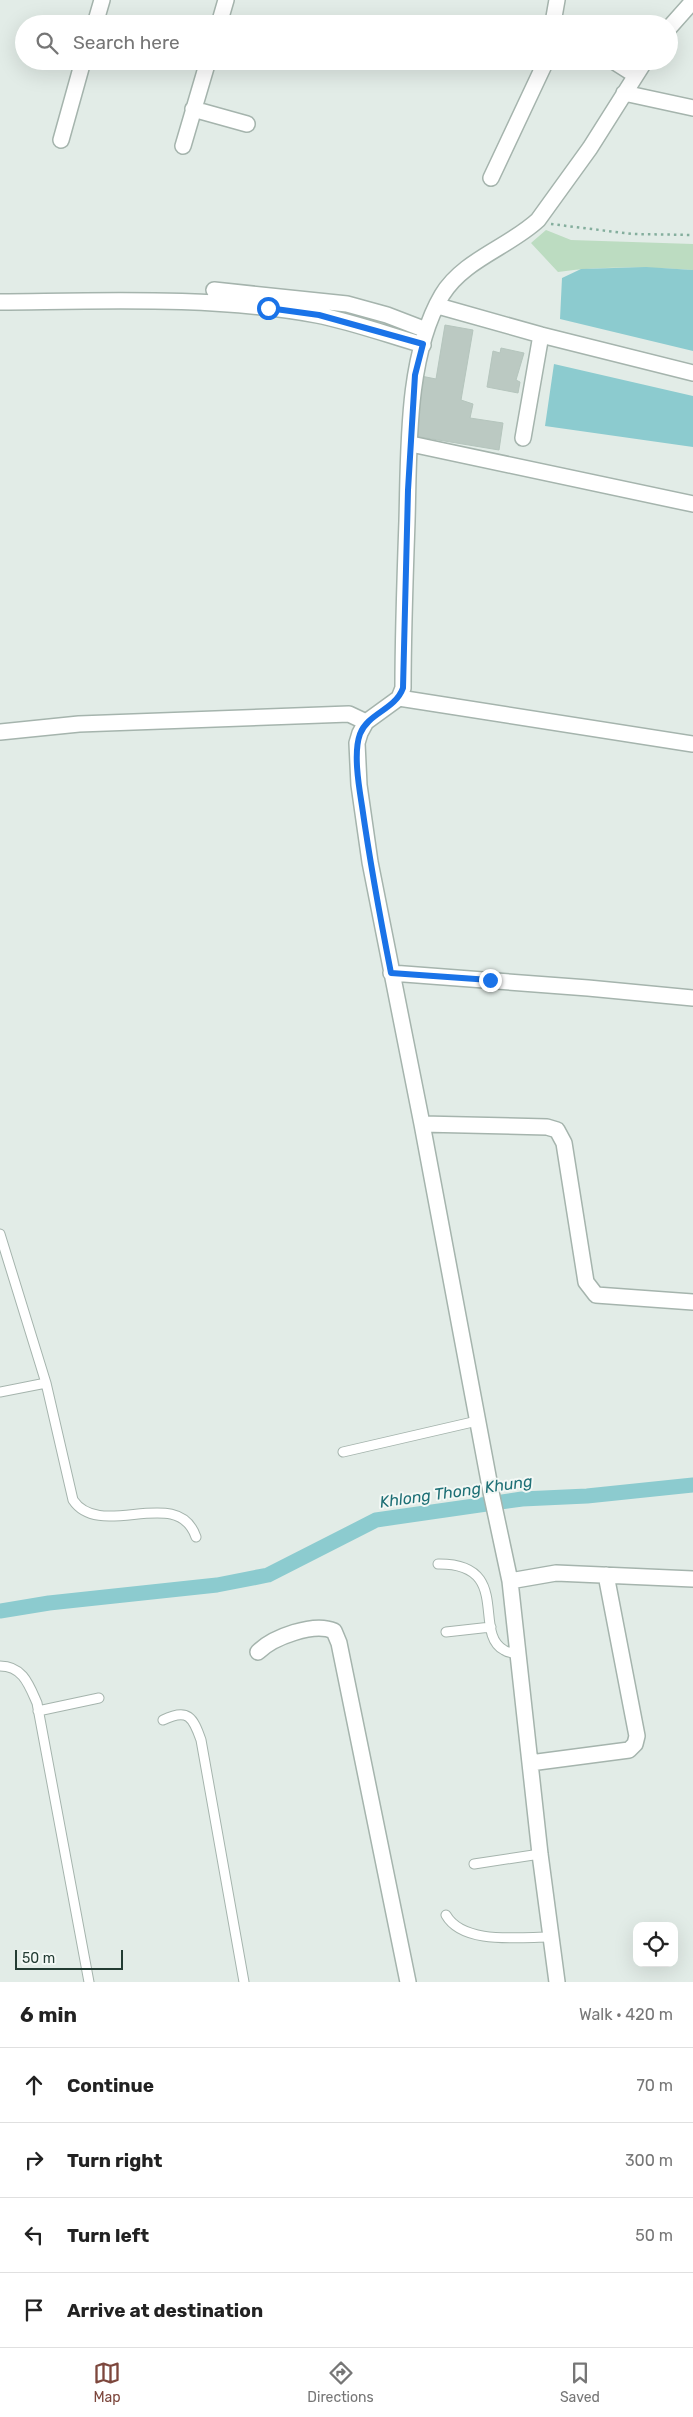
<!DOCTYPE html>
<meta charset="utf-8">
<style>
:root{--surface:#fff;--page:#f6f6f6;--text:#222;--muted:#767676;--line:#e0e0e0;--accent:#7d473d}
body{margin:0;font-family:Rubik,sans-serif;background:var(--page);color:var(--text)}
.controls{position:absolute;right:15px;bottom:15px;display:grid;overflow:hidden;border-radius:10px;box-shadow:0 5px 20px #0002}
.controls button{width:45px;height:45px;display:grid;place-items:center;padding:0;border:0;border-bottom:1px solid var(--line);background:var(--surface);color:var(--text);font:25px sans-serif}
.scale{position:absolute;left:15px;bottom:12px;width:108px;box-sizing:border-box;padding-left:5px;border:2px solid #233c33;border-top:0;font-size:14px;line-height:18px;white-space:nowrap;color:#233c33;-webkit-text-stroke:4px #f3f8f5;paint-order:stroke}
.stop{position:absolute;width:15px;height:15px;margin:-11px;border:4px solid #1a73e8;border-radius:50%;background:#fff}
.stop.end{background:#1a73e8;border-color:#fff;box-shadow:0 1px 5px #0008}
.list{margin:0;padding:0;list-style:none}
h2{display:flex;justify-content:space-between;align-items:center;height:65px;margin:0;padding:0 20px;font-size:21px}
h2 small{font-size:16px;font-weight:400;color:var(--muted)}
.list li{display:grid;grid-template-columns:32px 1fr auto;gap:15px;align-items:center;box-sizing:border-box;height:75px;padding:0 20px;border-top:1px solid var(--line)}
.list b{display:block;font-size:19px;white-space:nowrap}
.list em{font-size:16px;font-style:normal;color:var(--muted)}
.icon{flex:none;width:28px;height:28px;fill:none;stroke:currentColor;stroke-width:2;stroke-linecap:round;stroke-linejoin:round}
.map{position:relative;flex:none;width:693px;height:1982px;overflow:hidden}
.search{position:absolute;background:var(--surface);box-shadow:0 5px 20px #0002;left:15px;right:15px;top:15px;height:55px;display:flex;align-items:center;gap:12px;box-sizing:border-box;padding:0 18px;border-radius:28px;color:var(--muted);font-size:19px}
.sheet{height:365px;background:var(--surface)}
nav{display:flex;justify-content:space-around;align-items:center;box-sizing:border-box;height:70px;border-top:1px solid var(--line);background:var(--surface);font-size:14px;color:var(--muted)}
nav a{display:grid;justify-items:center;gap:2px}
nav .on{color:var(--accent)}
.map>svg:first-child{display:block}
.green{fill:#bcdcc1}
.water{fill:#8ccbcf}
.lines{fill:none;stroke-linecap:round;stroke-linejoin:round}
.canal{stroke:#8ccbcf;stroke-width:15}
.building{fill:#bbc9c2;stroke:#b5c5bd}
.lane-casing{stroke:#a5b4ad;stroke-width:11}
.street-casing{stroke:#a5b4ad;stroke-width:18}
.path{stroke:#84ae9d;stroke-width:2.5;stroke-dasharray:2.5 4;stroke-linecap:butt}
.lane{stroke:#fff;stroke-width:9}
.street{stroke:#fff;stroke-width:15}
.route{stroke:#1a73e8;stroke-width:6}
.labels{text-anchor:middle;stroke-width:4;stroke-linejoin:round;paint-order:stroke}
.water-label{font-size:16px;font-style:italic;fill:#1f7076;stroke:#f3f8f5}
</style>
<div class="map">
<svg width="693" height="1982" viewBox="0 0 693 1982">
<rect width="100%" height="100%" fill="#e2ece7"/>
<path class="green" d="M546,230l25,10 122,4v26c-45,-3 -90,-4 -135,2l-27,-29z"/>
<path class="water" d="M646,267l47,3v81l-133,-32 2,-41 19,-9z
M554,364l139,32v51l-148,-21z"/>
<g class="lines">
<path class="canal" d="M0,1611l49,-8 168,-18 51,-10 108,-55 146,-21 65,-3 106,-11"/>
</g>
<path class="building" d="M445,325l28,5 -12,70 12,4 -3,14 33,5 -4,27 -85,-14 7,-60 15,3z
M501,348l23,5 -8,27 4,2 -2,11 -31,-6 6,-36 7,2z"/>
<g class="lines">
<defs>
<path id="lane" d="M0,1234l46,149 27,117c27,41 105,-16 123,37
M0,1392l46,-9
M343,1452l134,-31
M438,1564c75,-1 34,69 66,86 4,3 10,3 15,4
M446,1632l45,-5
M0,1666c23,0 29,19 37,37l52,279
M38,1711l61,-13
M163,1720c25,-12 30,-3 38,20l43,242
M474,1864l66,-10
M446,1915c17,30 74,22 104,22"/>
<path id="street" d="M557,0l-3,17 3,7
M95,24l7,-24
M219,24l7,-24
M669,28l24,-27
M613,61l22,14
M624,93l69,15
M193,109l54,15
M61,140l22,-79
M183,146l25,-85
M491,178l55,-117
M214,290l133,14 40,11 39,15
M0,302c105,-1 214,-6 317,13 36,7 71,20 106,30
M438,306l103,29 152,38
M523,438l18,-103
M411,444l282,60
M399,698l294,46
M0,732l79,-8 270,-10 17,8
M391,973l197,15 105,10
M422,1124l125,3 10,3 7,13 22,139 10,13 97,7
M510,1581l46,-8 137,6
M258,1652c15,-15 56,-30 76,-21l5,12 69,339
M530,1763l99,-13 6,-6 2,-8 -31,-161
M557,1982l-17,-128 -30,-273 -19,-89 -69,-368 -52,-262 -11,-77 -2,-42 3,-10 6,-11 33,-24 4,-10c0,-55 2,-111 4,-167 2,-70 -1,-165 35,-226 21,-35 67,-48 96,-75l52,-72 55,-87"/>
</defs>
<use href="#lane" class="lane-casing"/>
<use href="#street" class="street-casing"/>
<path class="path" d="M551,224l81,10 61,1"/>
<use href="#lane" class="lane"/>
<use href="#street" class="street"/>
</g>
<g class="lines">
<path class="route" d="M268,308l51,7 104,29 -8,31 -7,115 -5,198c-8,22 -35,25 -43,46 -7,19 -1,53 2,72 8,56 18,111 29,167l99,7"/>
</g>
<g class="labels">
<g class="water-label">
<text transform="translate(456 1491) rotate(-8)" y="6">Khlong Thong Khung</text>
</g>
</g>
</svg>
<div class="controls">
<button><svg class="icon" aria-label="locate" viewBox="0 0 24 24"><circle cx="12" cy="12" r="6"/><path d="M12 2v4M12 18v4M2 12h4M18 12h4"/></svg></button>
</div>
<div class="scale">50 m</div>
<div class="stop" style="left:268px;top:308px"></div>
<div class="stop end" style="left:490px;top:980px"></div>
<div class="search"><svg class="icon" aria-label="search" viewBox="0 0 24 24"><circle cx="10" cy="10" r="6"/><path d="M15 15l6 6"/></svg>Search here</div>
</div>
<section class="sheet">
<h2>6 min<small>Walk · 420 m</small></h2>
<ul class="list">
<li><svg class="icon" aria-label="ahead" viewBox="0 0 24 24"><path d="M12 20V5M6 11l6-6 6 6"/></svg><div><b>Continue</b></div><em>70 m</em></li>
<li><svg class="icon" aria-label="right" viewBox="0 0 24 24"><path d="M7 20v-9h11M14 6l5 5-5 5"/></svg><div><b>Turn right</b></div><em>300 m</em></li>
<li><svg class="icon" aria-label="left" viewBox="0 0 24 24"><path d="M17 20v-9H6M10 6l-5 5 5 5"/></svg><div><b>Turn left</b></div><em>50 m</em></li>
<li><svg class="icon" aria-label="arrive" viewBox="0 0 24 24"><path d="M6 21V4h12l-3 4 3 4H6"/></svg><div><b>Arrive at destination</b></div></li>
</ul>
</section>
<nav>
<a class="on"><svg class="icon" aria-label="map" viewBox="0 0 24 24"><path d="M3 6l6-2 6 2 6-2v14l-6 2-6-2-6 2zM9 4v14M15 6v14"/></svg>Map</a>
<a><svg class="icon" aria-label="directions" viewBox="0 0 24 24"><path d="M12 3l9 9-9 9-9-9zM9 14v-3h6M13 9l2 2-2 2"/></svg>Directions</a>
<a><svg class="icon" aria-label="saved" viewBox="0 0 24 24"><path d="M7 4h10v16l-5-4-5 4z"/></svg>Saved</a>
</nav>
